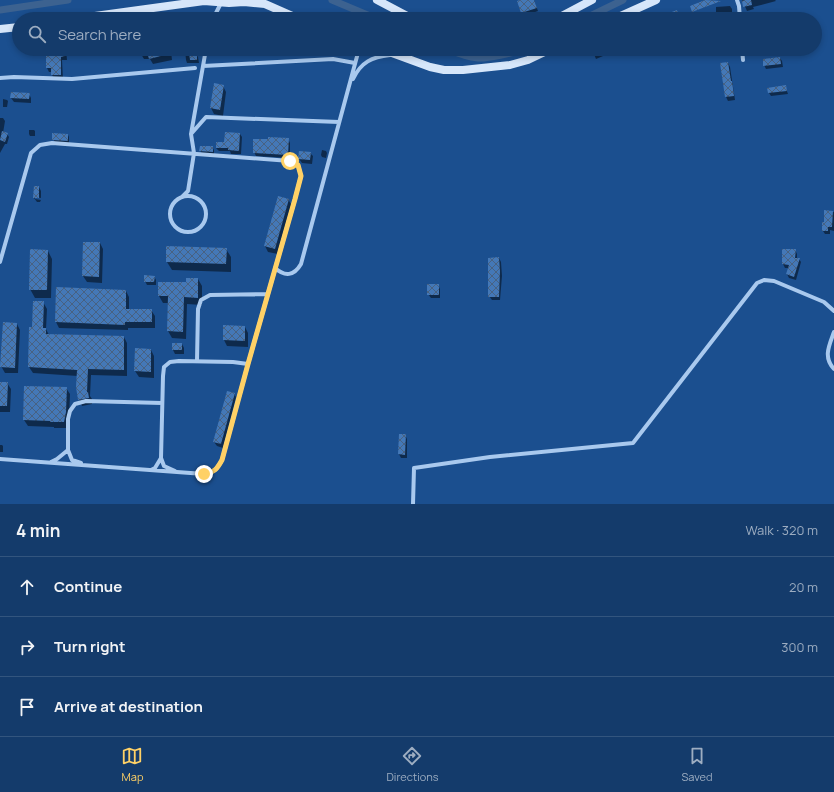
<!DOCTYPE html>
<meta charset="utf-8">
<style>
:root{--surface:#143b6b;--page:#1d4271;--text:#f1f3f6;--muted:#9dadc1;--line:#33557e;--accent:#ffd166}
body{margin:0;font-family:Manrope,sans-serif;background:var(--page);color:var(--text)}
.stop{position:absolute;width:12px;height:12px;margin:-9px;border:3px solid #ffd166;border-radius:50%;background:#fff}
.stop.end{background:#ffd166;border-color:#fff;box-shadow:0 1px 4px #0008}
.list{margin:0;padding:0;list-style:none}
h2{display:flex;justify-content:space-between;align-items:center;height:52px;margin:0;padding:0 16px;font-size:17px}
h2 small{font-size:13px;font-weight:400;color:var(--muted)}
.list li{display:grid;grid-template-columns:26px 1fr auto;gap:12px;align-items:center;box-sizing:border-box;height:60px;padding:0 16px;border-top:1px solid var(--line)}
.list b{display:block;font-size:15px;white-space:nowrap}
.list em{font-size:13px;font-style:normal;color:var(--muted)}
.icon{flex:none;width:22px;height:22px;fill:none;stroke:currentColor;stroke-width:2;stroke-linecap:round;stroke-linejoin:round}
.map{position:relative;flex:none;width:834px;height:504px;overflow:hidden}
.search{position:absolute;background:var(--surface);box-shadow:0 2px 6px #0003;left:12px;right:12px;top:12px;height:44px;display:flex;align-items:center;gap:10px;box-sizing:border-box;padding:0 14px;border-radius:22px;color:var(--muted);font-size:15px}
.sheet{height:232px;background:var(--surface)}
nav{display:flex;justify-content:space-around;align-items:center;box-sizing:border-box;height:56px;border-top:1px solid var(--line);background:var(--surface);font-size:11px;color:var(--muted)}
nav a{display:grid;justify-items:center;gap:2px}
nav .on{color:var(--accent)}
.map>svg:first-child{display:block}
.shadow{fill:#0007}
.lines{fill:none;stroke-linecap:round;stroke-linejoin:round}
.canal{stroke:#3c6290;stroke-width:7}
.building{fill:url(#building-cross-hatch)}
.street{stroke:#a9c9ee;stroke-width:4}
.secondary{stroke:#d6e6fa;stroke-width:8}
.route{stroke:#ffd166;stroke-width:5}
</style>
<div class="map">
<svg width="834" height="504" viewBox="0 0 834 504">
<defs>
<pattern id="building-cross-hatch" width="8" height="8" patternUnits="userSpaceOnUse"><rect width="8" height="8" fill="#4478b7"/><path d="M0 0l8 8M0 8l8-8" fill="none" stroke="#486282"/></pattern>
</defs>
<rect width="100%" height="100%" fill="#1b4f8f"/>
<path class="shadow" d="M520,0h14l4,11 -14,5 -6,-14 2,-1z
M742,0h33l1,1 -23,6 1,2 -7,2z
M730,6l2,3v10h-15l-1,-3v-9z
M497,17l1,2h-13z
M25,49h41l1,11h-5l1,19h-8l-3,-4v-3h-3l-2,-4v-14l-14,1 -3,-5 -4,1z
M118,49h5l1,4 -4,1z
M141,49h34v1l-4,1 1,9 -19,4 -3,-5h-6l-3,-5z
M185,49h9v5h2l2,3 1,6h-12l-1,-3z
M230,49h10v2h-9z
M263,49h17l-6,1v3h-8z
M592,49h12l1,5h-2v2l-7,3z
M780,58l2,3 1,6 -17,2 -2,-4z
M728,63l2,4 5,33 -7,1 -2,-4z
M214,84l9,2 3,6 -3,24 -9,-2 -3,-6z
M785,86l3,8 -17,2 -2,-3v-4z
M29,94l2,4v5l-17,-1 -3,-4z
M3,99l4,1 1,1 -1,6h-4z
M0,118h3l2,3 -2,12 4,1 2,3 -2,7h-2l-5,9z
M29,130h5l1,1v5h-5l-1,-2z
M240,134l2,3 -1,17h-10l-1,-3h-11l-3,-3 9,-4z
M68,135l1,2v6l-14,-1 -2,-3z
M288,139l2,4v15l-34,-2 -2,-4z
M212,147l2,3v4h-12l-2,-4z
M322,150l4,1 1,2 -1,5 -4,-1 -1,-2z
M310,153l3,3 -1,8 -10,-1 -3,-4z
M39,187l2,4v7l-6,-1v2l6,1 -1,2h-3l-3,-4z
M288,199l4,7 -14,48 -10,-2 -3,-6z
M825,211l9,1v19l-4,-1v4h-5l-2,-3 1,-8z
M100,243l3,6 -1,34 -15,-1 -4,-6z
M226,249l5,8v15l-59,-2 -5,-8z
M783,250h12l2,4v5h2l2,3 -5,18 -7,-2 -2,-4 2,-6h-4l-2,-4z
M48,251l4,8 -1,39h-16l-5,-9z
M499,258l2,4 1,14 -2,24h-8l-3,-4z
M154,276l2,4v5h-9l-2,-4z
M198,279l4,7v19l-15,-1 -1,35 -14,-1 -4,-7 1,-28h-6l-4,-7z
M438,285l2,4v9h-9l-3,-4z
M126,291l3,6v13h22l4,6v12h-27v2l-69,-2 -3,-6z
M43,302l4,7 -1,20 3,6 75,2 3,6v33l-36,-1 -1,21 2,3v5l-10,2 -3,-7 -1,-23 -45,-3 -4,-6 4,-39z
M17,324l3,6 -2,43h-13l-4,-7z
M245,327l3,6v14l-21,-1 -3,-6z
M182,344l2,4v6h-9l-2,-4z
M136,349l15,1 3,6v22l-15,-1 -4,-6z
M0,383h7l4,6 -1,23h-10z
M25,387l41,1 4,6 -1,25 -1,9h-14v-1l-26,-1 -4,-6z
M234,394l2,3 -13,51 -6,-2 -3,-4z
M405,435l2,4v19h-6l-2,-4z
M0,445h2l1,1v6h-3z"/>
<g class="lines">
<path class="canal" d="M332,0l45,19
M0,10l68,-10
M584,19l39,-19
M448,49c9,4 20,8 30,9 8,1 36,-5 44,-9"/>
</g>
<path class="building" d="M520,0h14l3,8 -16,5 -4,-12z
M705,0l16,1 -29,11 -2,-6z
M745,0h6l1,5 -9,2 -1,-6z
M677,10l2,7 -5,2h-20z
M46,49h19v7l-4,1v18h-10v-7h-5z
M146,49h15l1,2h11v2l-24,6z
M591,49h17v1l-15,5z
M189,53h8v7h-7z
M780,57l1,7 -18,2v-7z
M728,62l3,19h1l2,15 -9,1 -5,-34z
M214,83l10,2 -4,25 -10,-2z
M786,85l1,6 -19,2 -1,-5z
M11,92l19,1 -1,6 -19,-1z
M2,131l6,2 -3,9 -5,-2z
M225,132l15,1 -1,18 -11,-1v-2h-12v-6h8z
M52,133l16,1v7l-16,-1z
M268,137l21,1 -1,17 -35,-2v-14h15z
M200,146h13v6l-14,-1z
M299,151l12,1 -1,8 -12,-1z
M34,186h5v12h-6z
M278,196l11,3 -14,50 -11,-3z
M824,210l9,1 -1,16h-4v4h-6v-9h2z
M83,242h17l-1,35 -17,-1z
M166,246l61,2 -1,16 -60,-2z
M30,249l18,1 -1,40h-18z
M782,249h14l-1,9h5l-6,19 -8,-3 3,-9 -7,-1z
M499,257l1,14 -1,26h-11v-39z
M144,275l11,1 -1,6h-10z
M186,278h12v20l-14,-1 -1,35 -16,-1 1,-35h-10v-14h28z
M427,284h12v11h-12z
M56,287l70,3v19h26v13h-27v3l-70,-3z
M33,301h11l-1,27h3v6l78,2v34l-36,-1 -1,23h1l1,6 -11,2 -2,-13 1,-17 -49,-3 1,-40h3z
M3,322l14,1 -2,45 -15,-1z
M223,325l22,1v15l-22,-1z
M172,343h10v7h-10z
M135,348l16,1v23l-17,-1z
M0,382h8l-1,24h-7z
M24,386l43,1 -1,25 -2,10h-14v-1l-27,-1z
M227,391l8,2 -14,51 -8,-2z
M399,434h7l-1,21 -7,-1z"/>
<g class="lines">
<path class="street" d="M737,0l2,6 1,13
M213,19l8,-16
M742,49l1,11
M203,66l130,-7 22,4
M0,78l14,-1 58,2 123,-11
M353,79c8,-17 19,-22 37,-24
M191,134l15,-17 133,5
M170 214a18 18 0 1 1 36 0a18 18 0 1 1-36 0Z
M182,197l6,-6 6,-38 -3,-19 15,-85
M0,262l31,-109 9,-8 12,-2 238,18 8,4 3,11 -6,23 -47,165 -26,96c-5,9 -7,12 -18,14l-204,-15
M275,268c10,9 19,8 26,-4l58,-215
M834,332c-5,14 -11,25 0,37
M197,361l1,-52 3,-9 9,-5 58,-1
M51,462l6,-3 11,-9
M81,463l-9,-3 -4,-10v-31l2,-8 5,-7 11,-3 76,2
M151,470l4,-2 6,-10
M175,471l-11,-5 -3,-8 2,-82 1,-9 6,-5 9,-1 54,1 15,2
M413,504l1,-36 76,-11 143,-14 124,-160 7,-3 10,1 50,21 10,9"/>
<path class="secondary" d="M377,0l36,19
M73,19l131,-18 25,2 15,-1 21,2 34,15
M556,19l36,-19
M614,19l42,-19
M0,29l19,-2
M381,49l49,18 14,3h19l47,-5 18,-5 23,-11"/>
</g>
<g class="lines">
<path class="route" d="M204,474c11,-2 13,-5 18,-14l26,-96 47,-165 6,-23 -3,-11 -8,-4"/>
</g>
</svg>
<div class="stop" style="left:290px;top:161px"></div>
<div class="stop end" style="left:204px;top:474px"></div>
<div class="search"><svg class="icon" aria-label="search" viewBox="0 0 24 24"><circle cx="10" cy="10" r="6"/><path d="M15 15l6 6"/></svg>Search here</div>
</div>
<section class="sheet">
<h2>4 min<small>Walk · 320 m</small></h2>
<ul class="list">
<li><svg class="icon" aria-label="ahead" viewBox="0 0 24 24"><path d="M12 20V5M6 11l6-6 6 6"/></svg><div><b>Continue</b></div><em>20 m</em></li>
<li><svg class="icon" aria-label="right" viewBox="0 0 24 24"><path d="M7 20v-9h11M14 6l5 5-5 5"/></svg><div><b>Turn right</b></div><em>300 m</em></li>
<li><svg class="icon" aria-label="arrive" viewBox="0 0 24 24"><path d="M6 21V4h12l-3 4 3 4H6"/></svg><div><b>Arrive at destination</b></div></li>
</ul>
</section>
<nav>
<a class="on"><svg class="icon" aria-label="map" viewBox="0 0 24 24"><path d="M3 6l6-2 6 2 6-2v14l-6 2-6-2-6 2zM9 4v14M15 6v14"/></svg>Map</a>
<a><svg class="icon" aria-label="directions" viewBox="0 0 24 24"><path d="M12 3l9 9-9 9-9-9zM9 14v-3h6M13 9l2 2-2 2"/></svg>Directions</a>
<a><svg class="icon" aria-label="saved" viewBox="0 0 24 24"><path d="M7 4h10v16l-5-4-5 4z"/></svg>Saved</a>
</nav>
